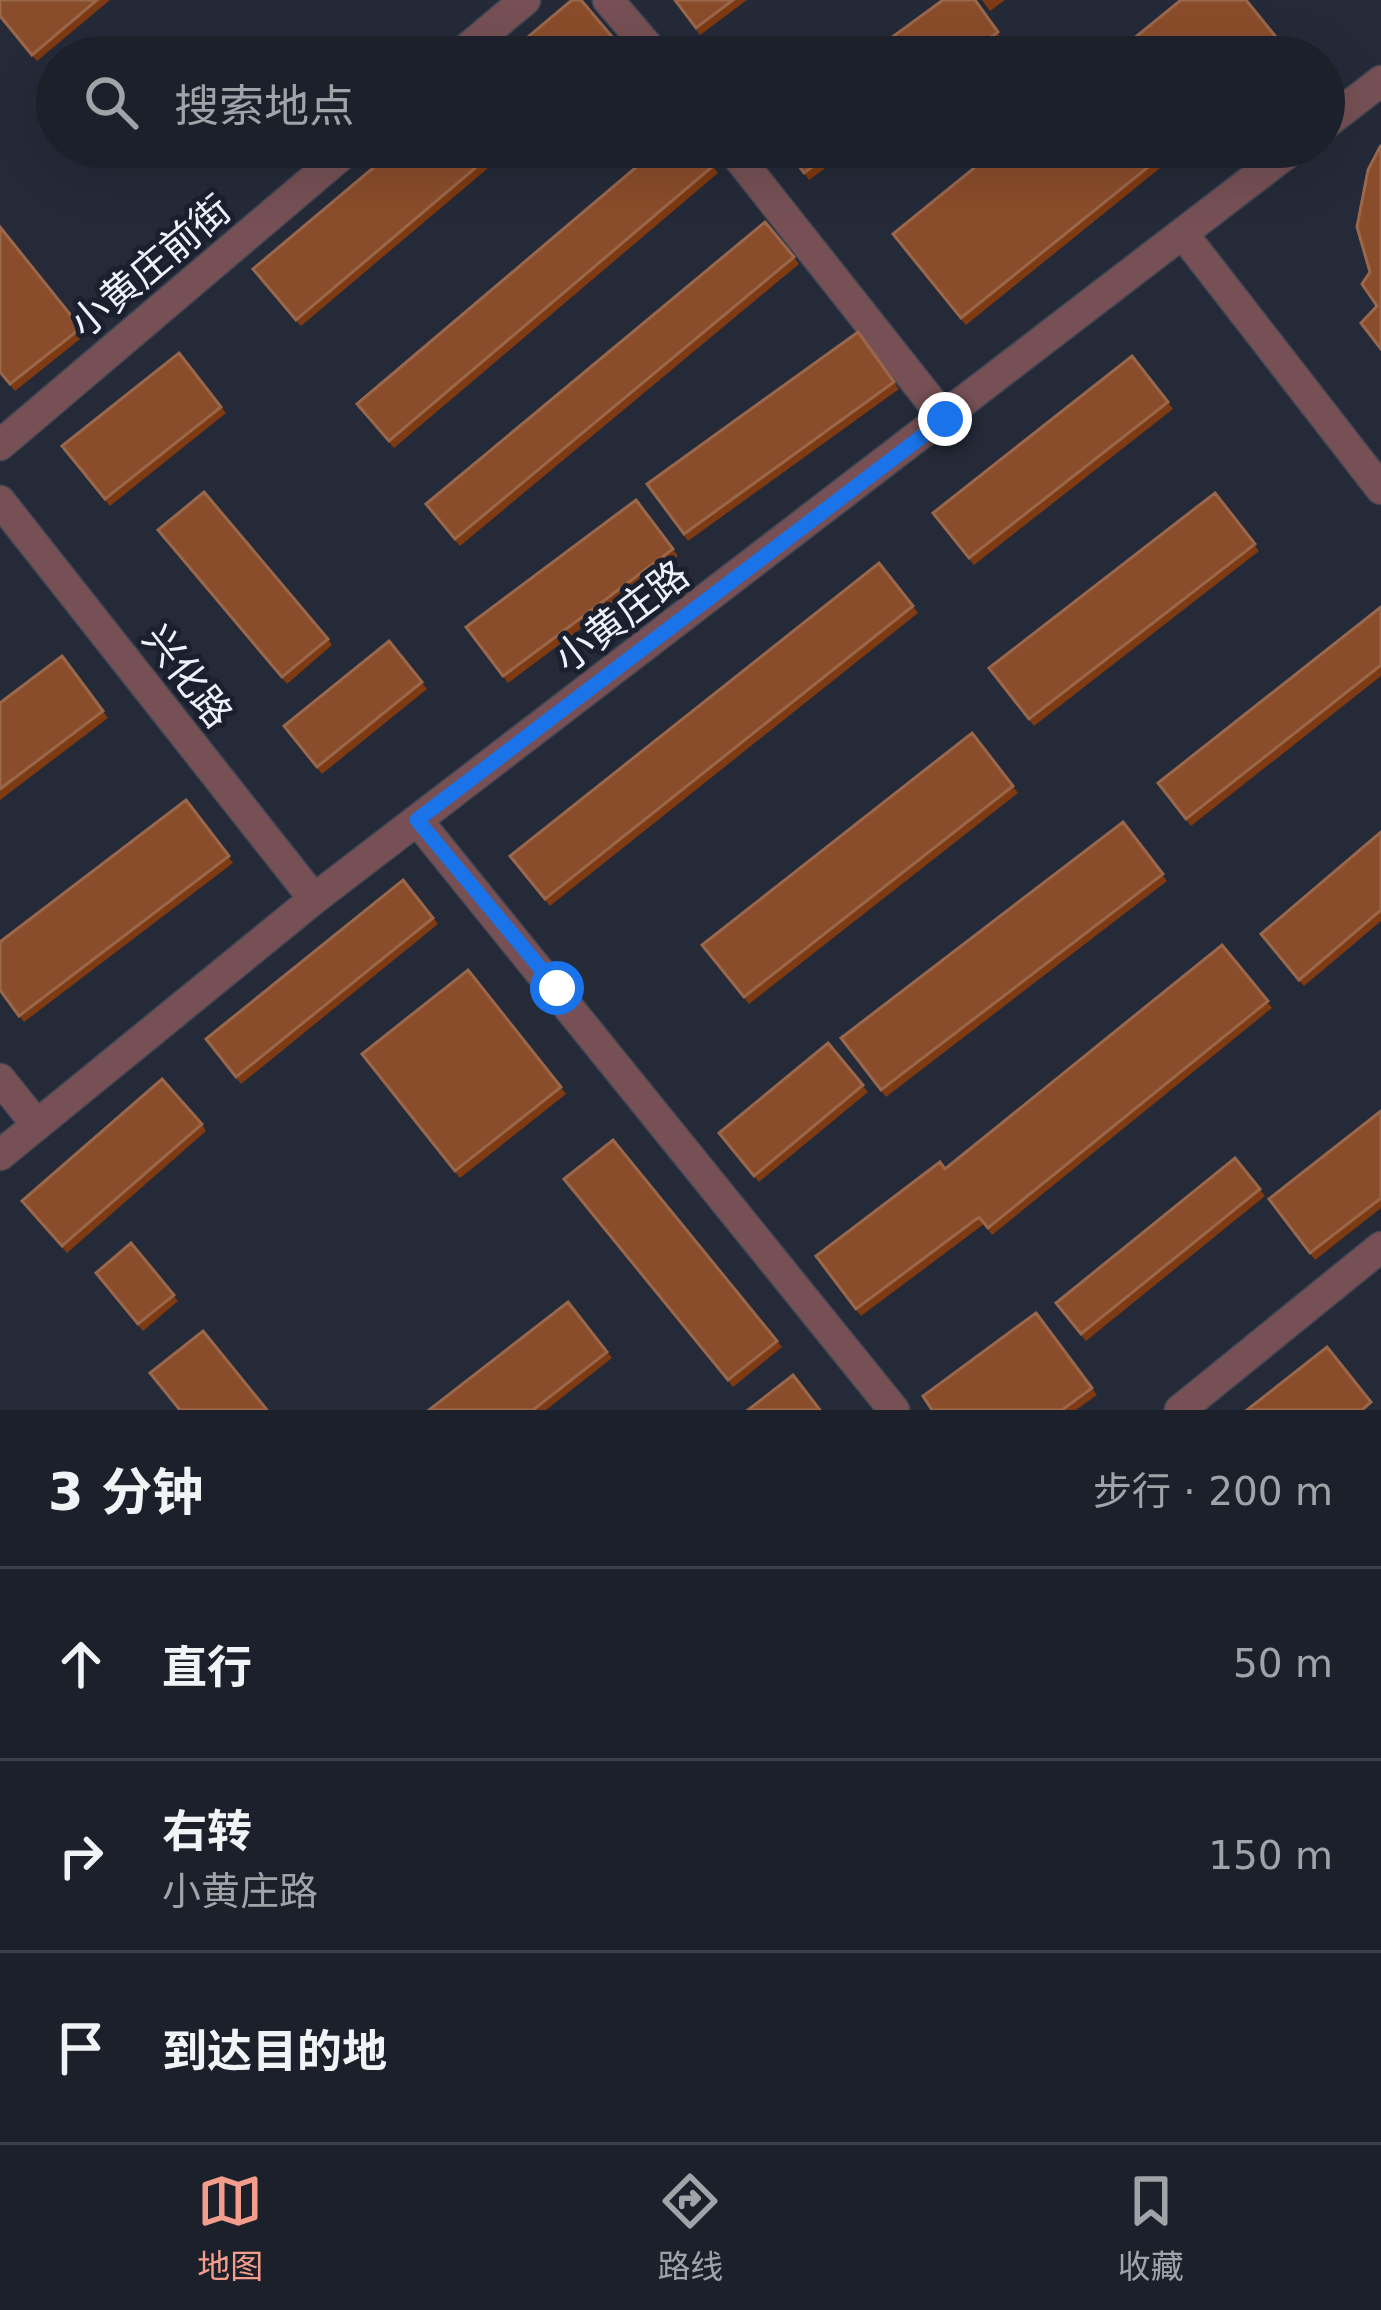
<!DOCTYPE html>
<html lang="zh">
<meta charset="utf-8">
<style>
:root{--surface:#1b202a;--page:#282d36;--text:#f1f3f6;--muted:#a0a3a8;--line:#393e47;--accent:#f49d8c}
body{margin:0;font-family:"DejaVu Sans","Noto Sans SC",sans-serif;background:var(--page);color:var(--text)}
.stop{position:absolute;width:36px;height:36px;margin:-27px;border:9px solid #1a73e8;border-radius:50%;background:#fff}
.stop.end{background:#1a73e8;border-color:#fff;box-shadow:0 3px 12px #0008}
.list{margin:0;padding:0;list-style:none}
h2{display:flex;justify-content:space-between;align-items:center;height:156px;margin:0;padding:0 48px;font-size:51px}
h2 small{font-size:39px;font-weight:400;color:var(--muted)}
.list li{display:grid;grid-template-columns:78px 1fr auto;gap:36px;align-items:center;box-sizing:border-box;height:192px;padding:0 48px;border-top:3px solid var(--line)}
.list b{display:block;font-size:45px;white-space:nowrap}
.list p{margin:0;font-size:39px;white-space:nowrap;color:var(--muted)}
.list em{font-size:39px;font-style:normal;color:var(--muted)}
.icon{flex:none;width:66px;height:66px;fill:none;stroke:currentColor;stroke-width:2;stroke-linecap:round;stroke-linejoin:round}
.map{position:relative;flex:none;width:1381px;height:1410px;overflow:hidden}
.search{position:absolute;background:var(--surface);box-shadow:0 12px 48px #0002;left:36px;right:36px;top:36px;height:132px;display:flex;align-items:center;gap:30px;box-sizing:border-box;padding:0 42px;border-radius:66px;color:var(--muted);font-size:45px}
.sheet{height:732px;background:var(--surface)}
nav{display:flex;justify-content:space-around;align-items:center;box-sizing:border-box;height:168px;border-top:3px solid var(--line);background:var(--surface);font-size:33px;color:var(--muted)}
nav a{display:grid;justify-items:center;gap:6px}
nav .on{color:var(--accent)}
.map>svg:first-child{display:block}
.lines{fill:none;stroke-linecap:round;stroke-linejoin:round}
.street-casing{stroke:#404653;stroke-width:33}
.street{stroke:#765054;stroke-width:30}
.wall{fill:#7e3a12}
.building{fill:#8a4d2b;stroke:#9a674b;stroke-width:3}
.route{stroke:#1a73e8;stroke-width:15}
.labels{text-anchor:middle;stroke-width:10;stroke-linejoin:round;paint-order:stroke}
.street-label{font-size:39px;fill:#edf1fb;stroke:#1a202e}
</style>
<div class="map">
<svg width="1381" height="1410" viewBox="0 0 1381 1410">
<rect width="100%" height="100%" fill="#242a38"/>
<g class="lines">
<defs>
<path id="street" d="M608,0l49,57
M457,57l68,-57
M1324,125l57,-44
M730,147l215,272
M1183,234l198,255
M0,445l351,-298
M0,501l314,398
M417,820l477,590
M0,1079l37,46
M0,1155l314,-256 981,-752
M1180,1410l201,-163"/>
</defs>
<use href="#street" class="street-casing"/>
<use href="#street" class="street"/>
</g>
<path class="wall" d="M0,0h110l-73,61 -37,-43z
M674,0h73l-47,35z
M975,0l27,39 -25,18h-112z
M982,0h23l-15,11z
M620,46l5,7 -5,4h-116z
M398,147h115l-212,179 -43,-50z
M697,147l21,26 -324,275 -32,-37z
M785,147h69l-45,33z
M1000,147h186l-220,178 -73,-91z
M765,222l34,42 -339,282 -30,-35z
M0,227l85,108 -70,56 -15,-18z
M858,332l41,57 -211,152 -41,-57z
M179,353l47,60 -116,93 -48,-60z
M1132,356l41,53 -199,156 -41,-52z
M1215,493l44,58 -225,175 -45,-58z
M636,500l42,56 -170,127 -42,-56z
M163,537l165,102 4,6 -45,39z
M879,563l39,50 -368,293 -40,-50z
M1381,607v69l-190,150 -33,-43z
M389,641l38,48 -105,85 -38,-48z
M62,656l46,62 -108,82v-97z
M972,733l46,60 -269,211 -47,-59z
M186,800l47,63 -209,159 -24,-31z
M1123,822l44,59 -281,216 -45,-59z
M1381,832v89l-77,65 -38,-45z
M403,880l35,44 -197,160 -35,-45z
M1222,945l50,63 -280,227 -8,-11 -123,92 -45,-60 129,-87z
M468,970l98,124 -106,84 -98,-124z
M828,1043l40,49 -109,90 -40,-49z
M1381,1111v97l-66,52 -46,-61z
M202,1124l4,7 -139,122 -45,-52z
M613,1140l169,207 -49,40 -169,-208z
M1235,1158l30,38 -179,145 -30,-38z
M131,1243l47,58 -35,30 -47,-58z
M568,1302l44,56 -66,52h-117z
M1036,1313l61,82 -21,15h-144z"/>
<path class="building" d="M0,0h97l-65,55 -32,-39z
M572,0h9l39,46 -13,11h-103z
M675,0h58l-37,28z
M943,0h32l23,32 -35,25h-98z
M1181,0h65l43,53 -5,4h-173z
M1381,145v204l-20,-26 16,-17 -15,-22 8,-12 -13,-45 11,-57z
M398,147h102l-204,173 -43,-51z
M660,147h37l16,19 -324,275 -32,-37z
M785,147h55l-36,26z
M1000,147h173l-212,171 -68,-84z
M765,222l29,35 -339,282 -29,-35z
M0,227l81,101 -71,56 -10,-12z
M858,332l36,50 -210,152 -37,-50z
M179,353l42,54 -116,92 -43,-53z
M1132,356l36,46 -199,156 -36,-45z
M204,492l124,147 -46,38 -124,-147z
M1215,493l40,51 -226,175 -40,-51z
M636,500l37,49 -170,127 -37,-49z
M879,563l34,43 -368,293 -35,-43z
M1381,607v58l-195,154 -28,-36z
M389,641l33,41 -105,85 -33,-41z
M62,656l41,55 -103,78v-86z
M972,733l41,53 -269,211 -42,-52z
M186,800l43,56 -210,160 -19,-26v-48z
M1123,822l40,52 -282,216 -40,-52z
M1381,832v78l-82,70 -38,-46z
M403,880l30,38 -197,159 -30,-38z
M1222,945l46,56 -280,227 -9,-11 -123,92 -40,-53 124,-94 5,7z
M468,970l93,117 -106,84 -93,-117z
M828,1043l35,42 -109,91 -35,-43z
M162,1079l40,45 -140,122 -40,-45z
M1381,1111v87l-71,55 -41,-54z
M613,1140l164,201 -49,39 -164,-201z
M1235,1158l25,31 -179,145 -25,-31z
M131,1243l43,52 -36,29 -42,-51z
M568,1302l39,50 -74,58h-104z
M1036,1313l56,75 -30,22h-130l-9,-14z
M203,1331l64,79h-87l-30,-37z
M1327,1347l44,55 -9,8h-115z
M793,1375l27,35h-72z"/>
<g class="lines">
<path class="route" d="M557,988l-140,-168 528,-401"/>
</g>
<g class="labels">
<g class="street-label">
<text transform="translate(150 266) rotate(-40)" y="14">小黄庄前街</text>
<text transform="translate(621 616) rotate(-37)" y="14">小黄庄路</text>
<text transform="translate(188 676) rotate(52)" y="14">兴化路</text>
</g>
</g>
</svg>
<div class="stop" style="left:557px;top:988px"></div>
<div class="stop end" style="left:945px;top:419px"></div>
<div class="search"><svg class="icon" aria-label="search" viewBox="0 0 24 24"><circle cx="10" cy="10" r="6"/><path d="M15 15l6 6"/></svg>搜索地点</div>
</div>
<section class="sheet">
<h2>3 分钟<small>步行 · 200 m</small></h2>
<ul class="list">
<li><svg class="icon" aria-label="ahead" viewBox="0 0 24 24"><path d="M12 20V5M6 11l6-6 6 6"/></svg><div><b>直行</b></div><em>50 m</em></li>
<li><svg class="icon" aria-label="right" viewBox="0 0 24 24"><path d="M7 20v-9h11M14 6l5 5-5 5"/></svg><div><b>右转</b><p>小黄庄路</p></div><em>150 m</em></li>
<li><svg class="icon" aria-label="arrive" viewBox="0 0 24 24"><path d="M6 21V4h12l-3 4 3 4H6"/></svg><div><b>到达目的地</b></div></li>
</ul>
</section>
<nav>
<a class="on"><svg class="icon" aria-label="map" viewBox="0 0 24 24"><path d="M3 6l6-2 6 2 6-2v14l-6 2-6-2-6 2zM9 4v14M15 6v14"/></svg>地图</a>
<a><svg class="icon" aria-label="directions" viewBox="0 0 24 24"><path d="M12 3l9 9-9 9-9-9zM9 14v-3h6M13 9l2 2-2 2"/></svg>路线</a>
<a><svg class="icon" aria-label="saved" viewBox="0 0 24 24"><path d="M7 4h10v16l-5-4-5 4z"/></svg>收藏</a>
</nav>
